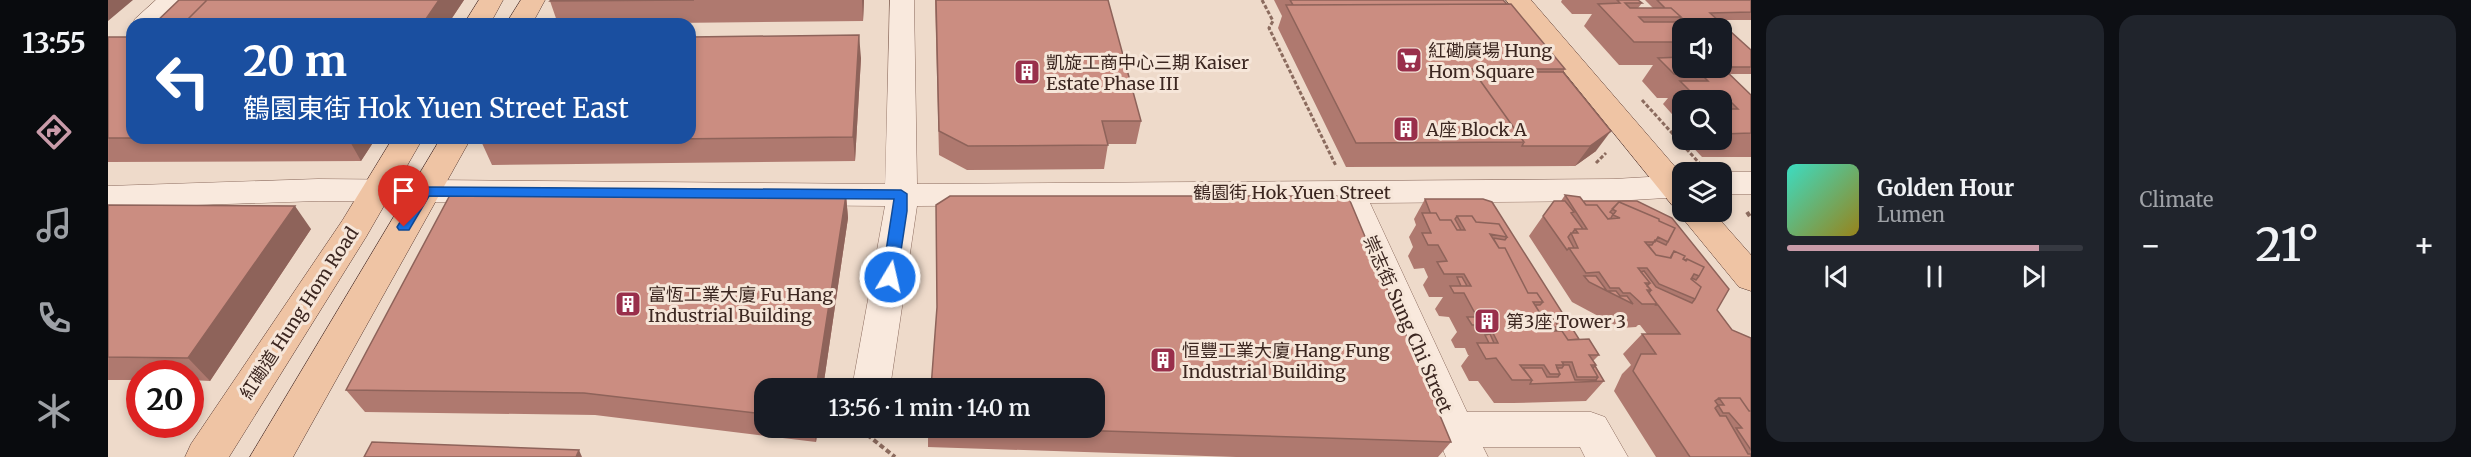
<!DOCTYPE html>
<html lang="en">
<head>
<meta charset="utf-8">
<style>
  :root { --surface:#171b24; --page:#20242c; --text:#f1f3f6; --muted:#9ea1a6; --line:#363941; --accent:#c99ba9 }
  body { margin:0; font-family:Merriweather,"Noto Sans TC",serif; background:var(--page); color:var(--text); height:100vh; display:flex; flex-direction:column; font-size:22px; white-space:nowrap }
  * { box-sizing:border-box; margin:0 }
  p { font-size:20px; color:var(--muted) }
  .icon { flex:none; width:33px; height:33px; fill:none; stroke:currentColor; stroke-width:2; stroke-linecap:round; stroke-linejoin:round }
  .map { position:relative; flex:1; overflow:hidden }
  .details { display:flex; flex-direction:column; gap:15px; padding:15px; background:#0d0f14; width:720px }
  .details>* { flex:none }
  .top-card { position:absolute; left:18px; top:18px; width:570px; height:126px; border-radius:18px; box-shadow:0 3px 9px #0003; background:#1a4fa0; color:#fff; overflow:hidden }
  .controls { position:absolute; left:1564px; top:18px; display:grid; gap:12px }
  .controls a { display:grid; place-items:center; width:60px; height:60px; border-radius:12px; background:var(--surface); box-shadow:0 3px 9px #0003; font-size:30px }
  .speed { position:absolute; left:18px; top:360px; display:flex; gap:12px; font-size:30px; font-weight:700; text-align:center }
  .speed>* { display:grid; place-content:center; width:78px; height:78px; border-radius:50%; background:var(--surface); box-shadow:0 3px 9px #0003; line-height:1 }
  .speed .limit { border:9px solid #d22; background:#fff; color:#111 }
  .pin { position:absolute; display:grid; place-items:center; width:51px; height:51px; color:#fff; margin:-62px -26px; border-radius:50% 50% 50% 0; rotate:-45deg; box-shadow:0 0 6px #0007 }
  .pin .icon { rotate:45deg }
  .me { position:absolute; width:66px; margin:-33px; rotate:9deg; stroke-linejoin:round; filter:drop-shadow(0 0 4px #0008) }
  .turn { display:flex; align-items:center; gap:21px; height:126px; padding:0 18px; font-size:27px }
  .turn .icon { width:78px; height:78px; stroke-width:2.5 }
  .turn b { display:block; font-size:42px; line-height:51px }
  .big { font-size:45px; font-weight:600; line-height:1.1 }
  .details .card { flex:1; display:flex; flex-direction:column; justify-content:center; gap:9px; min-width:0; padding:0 21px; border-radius:18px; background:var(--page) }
  .song { display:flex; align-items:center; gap:18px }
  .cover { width:72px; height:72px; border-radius:9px; background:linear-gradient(135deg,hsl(170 70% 55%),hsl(50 70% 35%)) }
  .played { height:6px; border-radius:3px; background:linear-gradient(90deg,var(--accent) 85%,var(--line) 85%) }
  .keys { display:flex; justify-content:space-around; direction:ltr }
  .heat { display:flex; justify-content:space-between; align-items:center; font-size:33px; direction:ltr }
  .details .tiles { flex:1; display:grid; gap:15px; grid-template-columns:repeat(2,1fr) }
  .trip { position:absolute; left:646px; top:378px; width:351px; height:60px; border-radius:18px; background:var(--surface); box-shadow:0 3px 9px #0003; font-weight:600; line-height:60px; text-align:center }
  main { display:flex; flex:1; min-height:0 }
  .dock { display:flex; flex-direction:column; width:108px; justify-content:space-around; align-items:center; background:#090b0e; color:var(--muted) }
  .dock .icon { width:42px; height:42px }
  .dock .selected { color:var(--accent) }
  .dock b { font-size:27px; color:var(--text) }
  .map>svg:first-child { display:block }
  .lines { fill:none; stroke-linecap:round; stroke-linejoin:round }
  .minor-casing { stroke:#8b6b5e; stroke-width:1 }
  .major-casing { stroke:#593a32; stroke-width:1 }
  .path-far1 { stroke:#8b6b5e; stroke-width:3; stroke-dasharray:4 2; stroke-linecap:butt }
  .path { stroke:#8b6b5e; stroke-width:4; stroke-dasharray:5 3; stroke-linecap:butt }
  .minor { fill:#f9e9dd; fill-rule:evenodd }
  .major { fill:#efc4a4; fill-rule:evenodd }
  .wall { fill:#af796f; fill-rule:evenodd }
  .shaded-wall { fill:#8e635a }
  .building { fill:#cb8d81; stroke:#8e635a; stroke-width:1.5 }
  .route { fill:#1a73e8; stroke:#114b97; stroke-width:1.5 }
  .labels { text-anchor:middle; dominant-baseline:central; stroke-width:6; stroke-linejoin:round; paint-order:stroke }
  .poi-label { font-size:18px; fill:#3c2721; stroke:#f6e6d9; text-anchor:start }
  .street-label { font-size:18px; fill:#3c2721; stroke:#f6e6d9 }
</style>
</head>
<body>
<main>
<nav class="dock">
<b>13:55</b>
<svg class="icon selected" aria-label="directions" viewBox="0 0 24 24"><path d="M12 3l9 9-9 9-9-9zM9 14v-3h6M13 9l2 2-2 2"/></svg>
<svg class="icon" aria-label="music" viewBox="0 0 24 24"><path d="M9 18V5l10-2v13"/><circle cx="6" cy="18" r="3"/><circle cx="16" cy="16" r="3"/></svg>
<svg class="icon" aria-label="phone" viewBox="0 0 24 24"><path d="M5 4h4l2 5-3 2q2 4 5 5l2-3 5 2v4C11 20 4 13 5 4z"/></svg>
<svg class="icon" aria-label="climate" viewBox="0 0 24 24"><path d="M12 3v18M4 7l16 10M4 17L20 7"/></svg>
</nav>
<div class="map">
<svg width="1643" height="457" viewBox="0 0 1643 457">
  <rect width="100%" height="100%" fill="#eedaca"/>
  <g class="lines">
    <g class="minor-casing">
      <path id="minor" d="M48 0H75L51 24 24 25 27 19Z
        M782 0H806L809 184 1506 179 1575 175V197L1506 201 1262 203 1359 412H1483L1497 417 1520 457H1477L1472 447H1375L1380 457H1338L1230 203 809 206 782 388H744L777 206 210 201 0 208V186L210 179 777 184Z
        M1613 172H1643V194H1614Z"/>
    </g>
    <g class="major-casing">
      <path id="major" d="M371 0H395L382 24H356Z
        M413 0H437L424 24H398Z
        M1398 0H1423L1575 176V212H1605L1643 255V291L1631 287 1576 220 1571 212 1573 208 1564 205Z
        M285 138H315L258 237 121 457H77L83 444 234 221Z
        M333 138H363L185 457H142Z"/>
    </g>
    <path class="path-far1" d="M1154 0 1165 21 1161 28 1228 166
      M1534 100 1593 165H1600
      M1488 163 1498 153"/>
    <path class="path" d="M1639 212 1643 218
      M757 428V433L787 457"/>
    <use href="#minor" class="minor"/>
    <use href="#major" class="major"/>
  </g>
  <path class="wall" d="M71 0H356L340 24H46Z
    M443 0H756L755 21 471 24H450L442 1Z
    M827 0H1000L1033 121 1028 144H1000L996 169 859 170 831 155Z
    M1166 0H1395L1457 69 1455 72 1488 151 1467 166 1238 167 1170 28 1174 16Z
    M1454 0H1530L1534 3 1530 8H1545L1537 0H1643V20H1609L1643 50V74H1621L1643 95V157H1594L1578 140H1614V100H1575V122H1571L1555 104 1560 98H1549L1534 81 1545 65H1511L1476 26 1484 14H1464L1453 2ZM1614 28V68H1575V42Z
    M0 37 24 138H268L253 161 0 162Z
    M753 58 747 161 384 165 373 141Z
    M738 195 740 218 715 388H657V428H710L708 442 487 415 257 412 238 390Z
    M1457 195 1475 201 1564 218 1609 310 1624 330 1643 338V457H1548L1506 391 1514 374 1523 365 1515 354 1534 334H1539L1532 325H1530L1528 327 1513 328 1508 323 1507 325 1464 302 1421 236 1435 216 1453 201Z
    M1317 199H1375L1471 339 1491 355 1485 361 1496 381 1478 401 1405 403H1386L1370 381H1361L1353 366 1361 355H1360L1357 348H1347L1343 340 1349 332 1341 317 1331 316 1327 309 1335 297H1321L1315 285 1320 277 1316 268 1306 269 1300 256 1305 247 1301 237 1308 225 1306 219Z
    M0 205 203 229 102 381 82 380V374H32V380H0Z
    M828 205 1343 442 1330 457H1128L820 447V428H987L829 313Z"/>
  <path class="shaded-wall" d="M0 0H25L0 21Z
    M331 0H356L340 24H320L318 19Z
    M754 0H756L755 21Z
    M751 35 753 58 747 161 745 137Z
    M1503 131 1488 151 1467 166 1482 146Z
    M240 138H268L253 161Z
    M738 195 740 218 715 388H708Z
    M187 206 203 229 102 381 80 358Z
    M705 428H710L708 442Z
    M471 450 474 457H468Z"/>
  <path class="building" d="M71 0H99L80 19 84 24H46Z
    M99 0H331L318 19H80Z
    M443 0H586L442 1Z
    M828 0H1000L1033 121H994L1000 145 860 146 831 131Z
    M1182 0H1395L1399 4 1185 5Z
    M1509 0H1530L1534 3H1517L1522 8H1563L1573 17H1531L1536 22H1578L1586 28H1575V42H1526L1490 4 1512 3Z
    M1549 0H1643V12L1602 13 1643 50V67H1619L1614 62V28H1586L1578 22H1572L1571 21 1573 17 1563 8H1557Z
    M1403 4 1457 69H1364L1416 142 1248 143 1178 5Z
    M751 35 745 137 373 141 374 138H582V37Z
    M0 37H24V138H76H0Z
    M1575 57V68L1614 67 1643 95V133L1614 134V109H1630L1619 98H1589L1572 81H1600L1593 74H1566L1550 58Z
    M1366 72H1455L1503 131 1482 146H1414L1416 142Z
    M342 195H738L708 388H657V414L476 393 238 390Z
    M1457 195 1472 197 1478 205H1489L1500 219 1512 218 1505 215 1508 211 1504 209 1511 202 1551 219V221L1567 228 1560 242 1550 237 1547 242H1537L1548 255 1563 258 1566 251 1577 256 1575 259 1578 261 1579 259 1596 267 1591 276 1586 274 1583 279 1593 287 1587 299 1551 284 1539 268H1530L1542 283H1537L1543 290H1539L1549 304H1534L1522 293H1515L1511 288H1502L1491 272 1478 273 1461 248H1470L1463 233H1470L1467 229H1479Z
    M842 196H1240L1343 442 903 428H987V388H823L829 307 828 205Z
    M1317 199H1375L1384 202 1471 339 1460 340 1454 331H1443L1442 330H1448L1451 327 1445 318H1435L1427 305H1432L1435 302 1429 293H1420L1397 248H1391L1385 238 1397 240 1399 237 1391 224 1368 222 1364 216H1349L1347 219 1353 230H1349L1343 220H1332L1328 213H1321L1322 212Z
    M1446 201H1457L1466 212 1463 213 1475 229H1467L1465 232 1466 233H1463L1460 237 1466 248H1461L1459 250 1435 216Z
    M1475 201H1529L1564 218 1621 289 1609 310 1624 330 1643 338V411H1641L1632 398H1611L1607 401 1610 405 1607 408 1612 416H1618L1640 454H1643V457H1582L1525 371 1533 354H1548L1534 334H1572L1550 305H1548L1549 304 1541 293 1543 290 1539 286 1542 283 1533 272 1536 271 1548 287 1584 303 1587 299 1593 287 1583 279 1584 278 1588 280 1591 276 1596 267 1579 259 1578 260 1575 259 1577 256 1566 251 1562 258 1548 255 1540 245H1544L1547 240 1558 245 1567 228 1551 221V219L1511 202 1502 212 1505 214 1503 218 1500 219 1489 205H1478Z
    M0 205 187 206 80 358 0 357Z
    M1314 213H1328L1332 220H1343L1349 230H1357L1349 216H1364L1368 222 1391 224 1399 237 1382 234 1391 248H1397L1420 293H1429L1435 302H1425L1435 318H1445L1451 327H1440L1443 331H1454L1460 340 1481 339 1491 355H1481L1488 365H1483L1490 377H1469L1464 362H1454L1456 365H1448L1452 374H1442L1436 365H1412L1424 380H1404L1388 358 1378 359 1369 343H1390L1384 331H1377L1374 325H1364L1359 317H1369L1356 293H1346L1342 286H1363L1356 274H1336L1329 262 1339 261 1330 245H1320L1314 233H1323Z
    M1476 276H1488L1499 291 1481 282Z
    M1349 277H1354L1359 286H1353Z
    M1499 291H1508L1512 296H1519L1525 304Z
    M1382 334 1386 343H1381L1377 335Z
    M1456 365H1461L1467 380H1488L1490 377 1485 368 1487 366 1496 381 1422 384 1424 380 1415 368H1434L1439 377H1450L1452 374 1449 368H1454Z
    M1611 398H1632L1641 411H1643V450L1628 428H1634L1621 413H1615L1610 405H1616Z
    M264 442 471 450 468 457H256Z"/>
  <path class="route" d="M318 187 793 190 799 194V211L789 277 782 283 774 277 786 199 321 196 301 230H291L289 227 313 188Z"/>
  <defs>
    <g id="supermarket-square" transform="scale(1.35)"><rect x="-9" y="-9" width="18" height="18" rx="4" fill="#992f4b" stroke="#f6e6d9"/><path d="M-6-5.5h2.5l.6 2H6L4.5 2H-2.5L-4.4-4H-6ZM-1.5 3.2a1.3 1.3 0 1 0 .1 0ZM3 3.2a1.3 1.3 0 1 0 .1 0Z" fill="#fff"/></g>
    <g id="building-square" transform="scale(1.35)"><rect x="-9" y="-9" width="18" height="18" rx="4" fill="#992f4b" stroke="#f6e6d9"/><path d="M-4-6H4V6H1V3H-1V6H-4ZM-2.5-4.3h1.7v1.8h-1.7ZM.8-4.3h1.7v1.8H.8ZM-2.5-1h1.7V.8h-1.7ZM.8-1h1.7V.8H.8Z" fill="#fff"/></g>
  </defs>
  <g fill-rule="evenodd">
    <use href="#supermarket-square" x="1301" y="60"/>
    <use href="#building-square" x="919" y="72"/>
    <use href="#building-square" x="1298" y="129"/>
    <use href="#building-square" x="520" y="304"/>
    <use href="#building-square" x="1379" y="321"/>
    <use href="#building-square" x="1055" y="360"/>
  </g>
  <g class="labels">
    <g class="poi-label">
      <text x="1320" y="50">紅磡廣場 Hung<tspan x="1320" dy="21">Hom Square</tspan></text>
      <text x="938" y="62">凱旋工商中心三期 Kaiser<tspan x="938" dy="21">Estate Phase III</tspan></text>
      <text x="1318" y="129">A座 Block A</text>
      <text x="540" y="294">富恆工業大廈 Fu Hang<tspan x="540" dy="21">Industrial Building</tspan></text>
      <text x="1398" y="321">第3座 Tower 3</text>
      <text x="1074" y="350">恒豐工業大廈 Hang Fung<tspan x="1074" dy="21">Industrial Building</tspan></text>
    </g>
    <g class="street-label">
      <text x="1184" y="192">鶴園街 Hok Yuen Street</text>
      <text transform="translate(191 313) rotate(-57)">紅磡道 Hung Hom Road</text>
      <text transform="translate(1300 324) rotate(66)">崇志街 Sung Chi Street</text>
    </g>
  </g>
</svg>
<div class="controls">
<a><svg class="icon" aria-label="sound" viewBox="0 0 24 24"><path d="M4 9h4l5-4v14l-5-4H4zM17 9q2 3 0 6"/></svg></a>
<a><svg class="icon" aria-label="search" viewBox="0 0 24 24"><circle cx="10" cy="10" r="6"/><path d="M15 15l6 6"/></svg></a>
<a><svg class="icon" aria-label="layers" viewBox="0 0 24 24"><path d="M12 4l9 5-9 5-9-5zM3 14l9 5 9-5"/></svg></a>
</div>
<div class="speed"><div class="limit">20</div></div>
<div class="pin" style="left:296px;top:227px;background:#d93025"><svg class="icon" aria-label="arrive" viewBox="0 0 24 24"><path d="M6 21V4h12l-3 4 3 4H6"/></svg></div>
<svg class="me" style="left:782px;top:277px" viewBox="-20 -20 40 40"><circle r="17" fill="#1a73e8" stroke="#fff" stroke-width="3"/><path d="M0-11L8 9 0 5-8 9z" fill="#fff"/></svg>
<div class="trip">13:56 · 1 min · 140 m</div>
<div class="top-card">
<div class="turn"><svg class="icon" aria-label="left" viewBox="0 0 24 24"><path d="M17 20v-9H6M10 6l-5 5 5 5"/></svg><div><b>20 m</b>鶴園東街 Hok Yuen Street East</div></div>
</div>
</div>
<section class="details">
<div class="tiles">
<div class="card">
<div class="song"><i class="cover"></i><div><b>Golden Hour</b><p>Lumen</p></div></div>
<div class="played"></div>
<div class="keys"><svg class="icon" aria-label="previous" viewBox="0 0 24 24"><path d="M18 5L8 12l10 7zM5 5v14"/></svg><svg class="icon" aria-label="pause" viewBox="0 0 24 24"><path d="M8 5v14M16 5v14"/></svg><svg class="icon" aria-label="next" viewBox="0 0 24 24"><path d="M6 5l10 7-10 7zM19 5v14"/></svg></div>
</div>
<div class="card"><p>Climate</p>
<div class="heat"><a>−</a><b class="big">21°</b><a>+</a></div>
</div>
</div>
</section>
</main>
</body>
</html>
